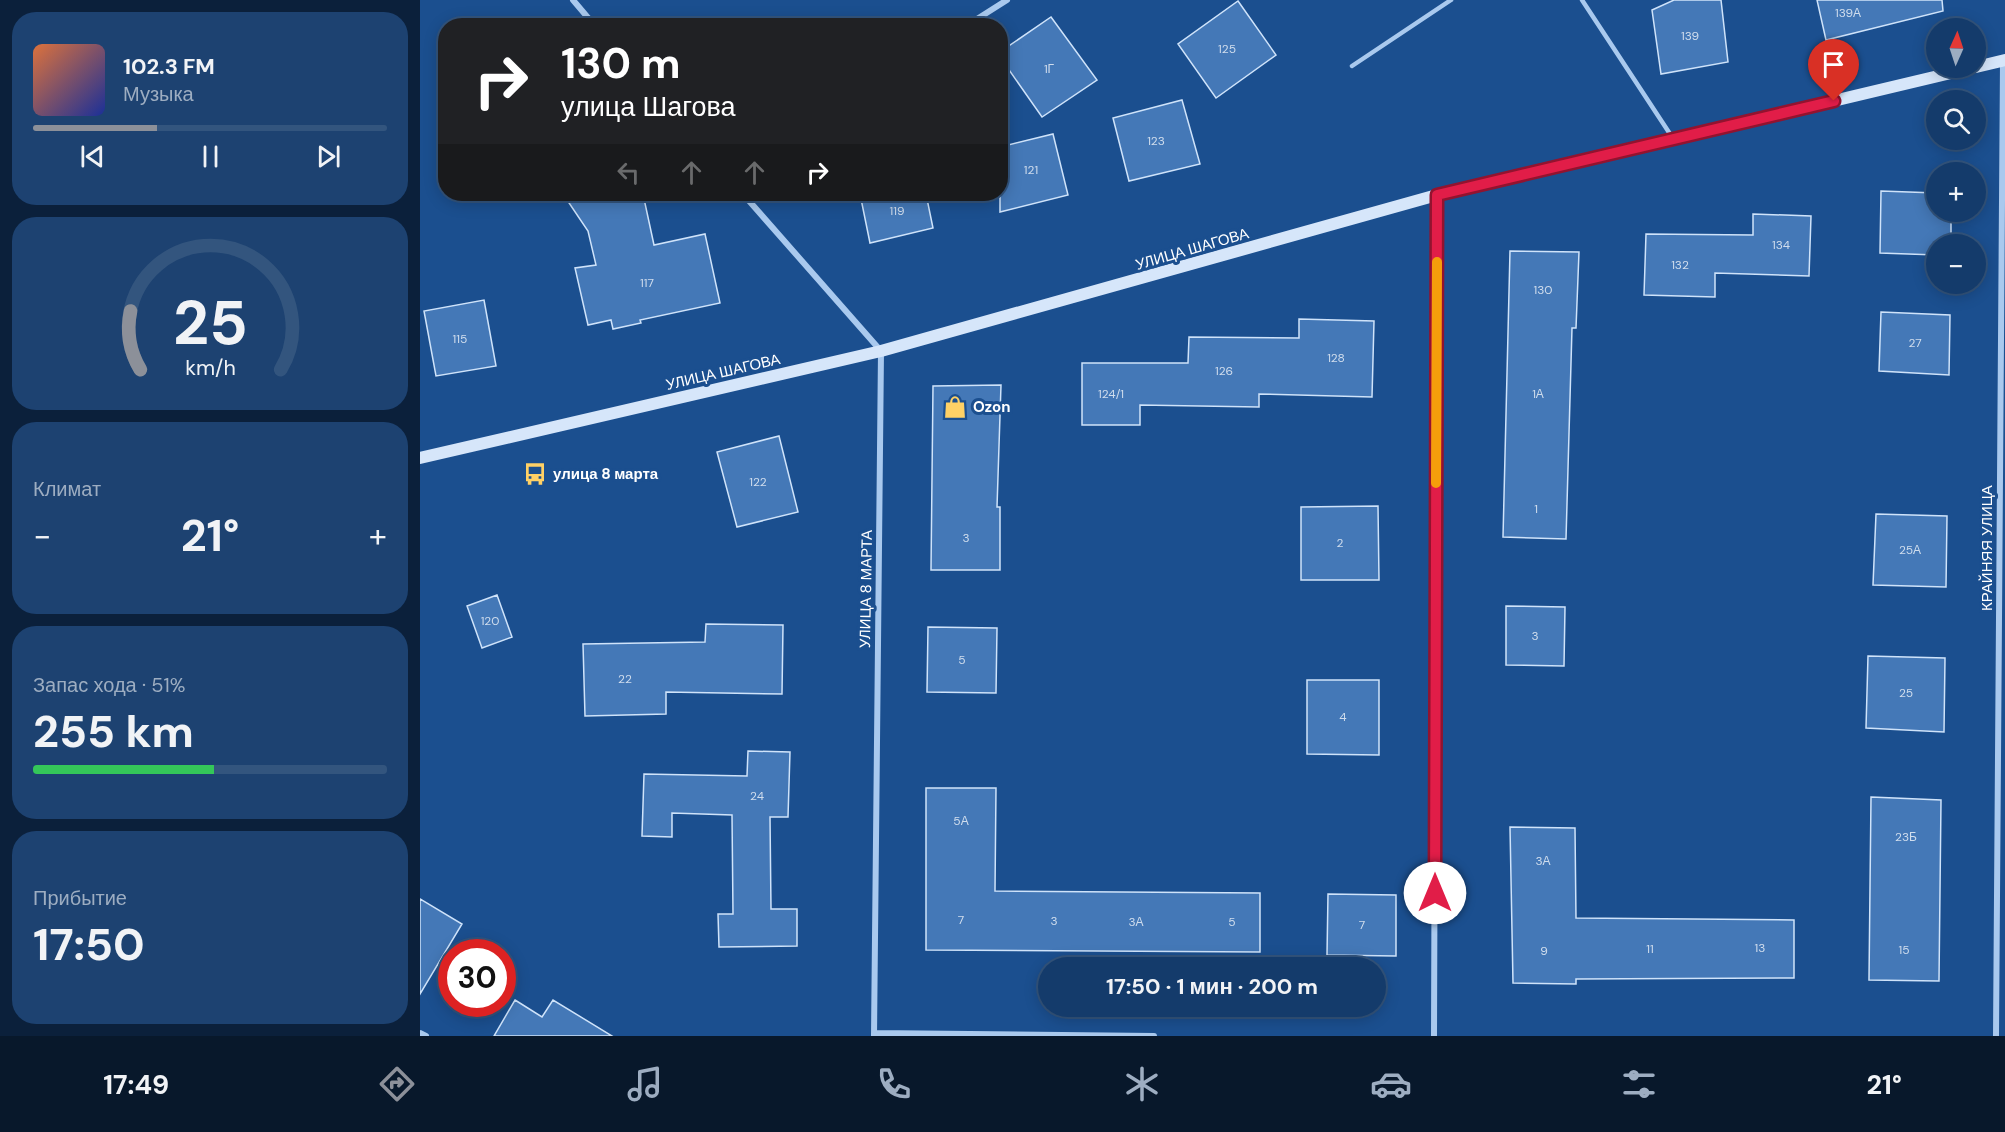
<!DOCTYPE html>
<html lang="ru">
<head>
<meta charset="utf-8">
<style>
  :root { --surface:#143b6b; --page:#1d4271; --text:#f1f3f6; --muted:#9dadc1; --line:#33557e; --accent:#8c9099 }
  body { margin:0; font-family:"DM Sans",sans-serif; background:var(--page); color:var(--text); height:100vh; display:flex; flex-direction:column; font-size:22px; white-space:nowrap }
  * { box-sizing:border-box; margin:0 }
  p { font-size:20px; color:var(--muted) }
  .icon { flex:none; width:33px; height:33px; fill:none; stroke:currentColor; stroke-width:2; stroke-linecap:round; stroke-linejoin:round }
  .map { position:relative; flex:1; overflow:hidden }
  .panel { display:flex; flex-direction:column; gap:12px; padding:12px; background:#0b203b; width:420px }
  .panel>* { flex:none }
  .banner { position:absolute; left:18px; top:18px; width:570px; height:183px; border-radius:24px; box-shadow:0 3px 15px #0003,0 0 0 2px var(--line); background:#202124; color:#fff; overflow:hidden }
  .needle { width:39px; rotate:3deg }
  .fabs { position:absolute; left:1506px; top:18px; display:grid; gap:12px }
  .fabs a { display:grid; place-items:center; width:60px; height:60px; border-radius:50%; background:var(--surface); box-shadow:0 3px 15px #0003,0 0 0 2px var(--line); font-size:30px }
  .speed { position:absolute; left:18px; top:939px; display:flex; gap:12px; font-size:30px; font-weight:700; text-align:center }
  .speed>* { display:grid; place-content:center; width:78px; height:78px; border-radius:50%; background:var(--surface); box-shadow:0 3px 15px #0003,0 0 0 2px var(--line); line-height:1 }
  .speed .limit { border:9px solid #d22; background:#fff; color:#111 }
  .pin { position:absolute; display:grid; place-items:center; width:51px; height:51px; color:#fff; margin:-62px -26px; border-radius:50% 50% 50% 0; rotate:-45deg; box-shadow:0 0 6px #0007 }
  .pin .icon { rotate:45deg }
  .me { position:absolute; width:66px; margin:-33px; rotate:0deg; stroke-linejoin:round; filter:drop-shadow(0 0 4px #0008) }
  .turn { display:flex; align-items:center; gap:21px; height:126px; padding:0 24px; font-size:27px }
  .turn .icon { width:78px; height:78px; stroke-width:2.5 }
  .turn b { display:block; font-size:42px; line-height:51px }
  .lanes { display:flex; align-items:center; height:57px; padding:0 24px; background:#0003; justify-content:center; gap:30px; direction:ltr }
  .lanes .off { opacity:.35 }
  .big { font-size:45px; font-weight:700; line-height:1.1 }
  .panel .tile { flex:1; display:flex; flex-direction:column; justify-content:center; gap:9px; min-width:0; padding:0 21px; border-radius:24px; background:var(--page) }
  .panel .dial { align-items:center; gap:0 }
  .dial svg { height:156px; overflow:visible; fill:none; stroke:var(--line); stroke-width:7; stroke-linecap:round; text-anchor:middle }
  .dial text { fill:var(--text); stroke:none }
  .song { display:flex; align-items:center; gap:18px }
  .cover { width:72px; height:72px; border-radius:9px; background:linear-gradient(135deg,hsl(20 70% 55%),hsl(230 70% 35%)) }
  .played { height:6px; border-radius:3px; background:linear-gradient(90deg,var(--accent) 35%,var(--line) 35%) }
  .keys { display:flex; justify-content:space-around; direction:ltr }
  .heat { display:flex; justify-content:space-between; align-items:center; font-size:33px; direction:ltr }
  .charge { height:9px; border-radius:4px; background:linear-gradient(90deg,#34c759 51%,var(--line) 0) }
  .trip { position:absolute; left:618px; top:957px; width:348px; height:60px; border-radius:30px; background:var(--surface); box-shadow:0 3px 15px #0003,0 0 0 2px var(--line); font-weight:700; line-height:60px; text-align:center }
  .tab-bar { display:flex; height:96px; justify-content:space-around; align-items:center; background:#08182b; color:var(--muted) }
  .tab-bar .icon { width:42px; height:42px }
  .tab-bar .current { color:var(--accent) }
  .tab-bar b { font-size:27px; color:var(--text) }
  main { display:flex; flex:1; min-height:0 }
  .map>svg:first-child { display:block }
  .building { fill:#4478b7; stroke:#cfe3fa; stroke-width:1.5 }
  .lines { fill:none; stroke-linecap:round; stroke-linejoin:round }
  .lane { stroke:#a9c9ee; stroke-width:4.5 }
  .street { stroke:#a9c9ee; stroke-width:6 }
  .secondary { stroke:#d6e6fa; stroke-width:12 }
  .route-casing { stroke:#92132f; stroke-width:15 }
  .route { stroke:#e11d48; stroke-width:10 }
  .slow { stroke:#f59e0b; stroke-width:10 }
  .labels { text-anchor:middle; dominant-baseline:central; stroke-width:6; stroke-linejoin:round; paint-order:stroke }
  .number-label { font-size:12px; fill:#d0dded }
  .street-label { font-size:15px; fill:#fff; stroke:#1b4f8f }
  .poi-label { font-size:15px; font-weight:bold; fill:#fff; stroke:#1b4f8f; text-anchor:start }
</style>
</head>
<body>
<main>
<section class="panel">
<div class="tile">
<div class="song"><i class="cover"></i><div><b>102.3 FM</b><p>Музыка</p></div></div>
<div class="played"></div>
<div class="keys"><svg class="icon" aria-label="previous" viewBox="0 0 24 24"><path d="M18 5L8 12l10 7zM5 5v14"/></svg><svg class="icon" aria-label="pause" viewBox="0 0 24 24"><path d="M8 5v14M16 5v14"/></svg><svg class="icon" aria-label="next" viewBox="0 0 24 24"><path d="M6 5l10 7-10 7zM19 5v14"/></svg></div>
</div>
<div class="tile dial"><svg viewBox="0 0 100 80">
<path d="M14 69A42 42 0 1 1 86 69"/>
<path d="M14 69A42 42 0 0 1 9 39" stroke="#8c9099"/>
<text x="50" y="56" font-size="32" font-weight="700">25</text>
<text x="50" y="72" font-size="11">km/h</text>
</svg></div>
<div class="tile"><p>Климат</p>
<div class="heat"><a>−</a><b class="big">21°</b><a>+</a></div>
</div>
<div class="tile"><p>Запас хода · 51%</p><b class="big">255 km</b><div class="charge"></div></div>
<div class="tile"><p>Прибытие</p><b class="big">17:50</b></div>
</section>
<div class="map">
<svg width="1585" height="1036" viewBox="0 0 1585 1036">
  <rect width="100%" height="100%" fill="#1b4f8f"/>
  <path class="building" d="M1254 0H1301L1308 62 1241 74 1232 10Z
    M1397 0H1522L1523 11 1406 40Z
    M818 1 856 55 796 98 758 44Z
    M631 17 677 80 622 117 580 57V52Z
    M762 100 780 164 709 181 693 118Z
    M633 134 648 195 580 212V147Z
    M1461 191 1516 193V212H1531V244H1516V255L1460 253Z
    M143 194H223L234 245 285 234 300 303 220 320 221 323 193 329 191 320 168 325 155 268 176 265 168 231Z
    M440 194H506L513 228 450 243Z
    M1333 214 1391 216 1389 276 1295 273V297L1224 295 1226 234 1333 235Z
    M1090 251 1159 252 1156 328H1152L1146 539 1083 537Z
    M64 300 76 366 16 376 4 311Z
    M1461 312 1530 315 1529 375 1459 371Z
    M879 319 954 321 952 397 839 394V407L720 405V425H662V363H768L769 337 879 338Z
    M581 385 577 507H580V570H511L513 386Z
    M359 436 378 512 317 527 297 452Z
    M958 506 959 580H881V507Z
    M1456 514 1527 516 1526 587 1453 585Z
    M77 595 92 637 62 648 47 606Z
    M1086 606 1145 607 1144 666 1086 665Z
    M286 624 363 625 362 694 246 692V714L165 716 163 644 285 642Z
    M508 627 577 628 576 693 507 692Z
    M1448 656 1525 658 1524 732 1446 728Z
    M887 680H959V755L887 754Z
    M328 751 370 752 368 817H350L351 909H377V946L299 947 298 914H313L312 815 252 813V837L222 836 224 774 327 776Z
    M506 788H576L575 891 840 893V952L506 950Z
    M1451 797 1521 800 1519 981 1449 980Z
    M1090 827 1155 828 1156 918 1374 920V978L1156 979V984L1093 983Z
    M908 894 976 895V956L907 955Z
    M0 899 42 924 0 994Z
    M95 1000 122 1017 133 1000 192 1036H74Z"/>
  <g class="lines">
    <path class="lane" d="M1162 0 1252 137
      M932 66 1031 0"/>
    <path class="street" d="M153 0 175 26
      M546 26 587 0
      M323 194 461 351 454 1036
      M0 1033 6 1036
      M454 1033 734 1036
      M1014 1036 1017 195
      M1576 1036 1583 61"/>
    <path class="secondary" d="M1556 67 1585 60
      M0 458 461 351 1017 195 1552 68"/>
  </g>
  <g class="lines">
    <g class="route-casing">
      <path id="route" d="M1015 893 1017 195 1414 101"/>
    </g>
    <use href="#route" class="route"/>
    <path class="slow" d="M1016 483 1017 262"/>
  </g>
  <defs>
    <g id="shop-bare" transform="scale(1.8)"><path d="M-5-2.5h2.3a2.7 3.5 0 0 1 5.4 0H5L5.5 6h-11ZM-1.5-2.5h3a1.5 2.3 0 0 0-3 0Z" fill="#ffd166" stroke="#1b4f8f" stroke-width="2.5" paint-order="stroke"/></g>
    <g id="bus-bare" transform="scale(1.8)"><path d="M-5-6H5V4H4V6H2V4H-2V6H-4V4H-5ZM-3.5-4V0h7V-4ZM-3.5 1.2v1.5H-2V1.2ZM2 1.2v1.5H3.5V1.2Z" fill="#ffd166" stroke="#1b4f8f" stroke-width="2.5" paint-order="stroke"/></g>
  </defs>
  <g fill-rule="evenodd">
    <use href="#shop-bare" x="535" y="407"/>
    <use href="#bus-bare" x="115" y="474"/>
  </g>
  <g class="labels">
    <g class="number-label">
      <text x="1428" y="13">139А</text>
      <text x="1270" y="36">139</text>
      <text x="807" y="49">125</text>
      <text x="629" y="69">1Г</text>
      <text x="736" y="141">123</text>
      <text x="611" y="170">121</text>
      <text x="477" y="211">119</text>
      <text x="1361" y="245">134</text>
      <text x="1260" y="265">132</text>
      <text x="227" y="283">117</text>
      <text x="1123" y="290">130</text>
      <text x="40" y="339">115</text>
      <text x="1495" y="343">27</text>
      <text x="916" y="358">128</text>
      <text x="804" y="371">126</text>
      <text x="691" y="394">124/1</text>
      <text x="1118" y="394">1А</text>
      <text x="338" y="482">122</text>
      <text x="1116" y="509">1</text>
      <text x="546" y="538">3</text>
      <text x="920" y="543">2</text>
      <text x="1490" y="550">25А</text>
      <text x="70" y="621">120</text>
      <text x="1115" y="636">3</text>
      <text x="542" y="660">5</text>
      <text x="205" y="679">22</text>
      <text x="1486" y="693">25</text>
      <text x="923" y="717">4</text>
      <text x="337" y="796">24</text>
      <text x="541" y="821">5А</text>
      <text x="1486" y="837">23Б</text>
      <text x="1123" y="861">3А</text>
      <text x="541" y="920">7</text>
      <text x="634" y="921">3</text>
      <text x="716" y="922">3А</text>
      <text x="812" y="922">5</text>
      <text x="942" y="925">7</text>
      <text x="1340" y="948">13</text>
      <text x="1230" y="949">11</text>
      <text x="1484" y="950">15</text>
      <text x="1124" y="951">9</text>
    </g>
    <g class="street-label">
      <text transform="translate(772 249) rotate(-16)">УЛИЦА ШАГОВА</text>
      <text transform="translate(303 372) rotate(-13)">УЛИЦА ШАГОВА</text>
      <text transform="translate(1567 548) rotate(-90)">КРАЙНЯЯ УЛИЦА</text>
      <text transform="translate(446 589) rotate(-89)">УЛИЦА 8 МАРТА</text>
    </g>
    <g class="poi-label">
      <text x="553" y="407">Ozon</text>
      <text x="133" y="474">улица 8 марта</text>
    </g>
  </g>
</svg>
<div class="fabs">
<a><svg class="needle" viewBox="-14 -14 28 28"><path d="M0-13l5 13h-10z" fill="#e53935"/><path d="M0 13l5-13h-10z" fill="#9dadc1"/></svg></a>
<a><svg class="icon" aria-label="search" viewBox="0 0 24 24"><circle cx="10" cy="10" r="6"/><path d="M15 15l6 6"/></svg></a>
<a>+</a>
<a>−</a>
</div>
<div class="speed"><div class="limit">30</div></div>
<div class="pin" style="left:1414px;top:101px;background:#d93025"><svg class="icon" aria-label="arrive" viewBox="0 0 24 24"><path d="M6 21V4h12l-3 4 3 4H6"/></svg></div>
<svg class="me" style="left:1015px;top:893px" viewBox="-20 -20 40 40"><circle r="19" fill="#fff"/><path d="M0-13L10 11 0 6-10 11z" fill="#e11d48"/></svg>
<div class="trip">17:50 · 1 мин · 200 m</div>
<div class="banner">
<div class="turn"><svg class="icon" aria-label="right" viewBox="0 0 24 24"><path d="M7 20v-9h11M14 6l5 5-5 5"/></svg><div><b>130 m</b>улица Шагова</div></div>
<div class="lanes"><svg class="icon off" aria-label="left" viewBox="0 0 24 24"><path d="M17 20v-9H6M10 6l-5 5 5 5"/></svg><svg class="icon off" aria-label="ahead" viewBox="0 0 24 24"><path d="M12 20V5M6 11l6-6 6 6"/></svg><svg class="icon off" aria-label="ahead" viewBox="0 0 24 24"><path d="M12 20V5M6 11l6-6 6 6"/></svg><svg class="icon" aria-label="right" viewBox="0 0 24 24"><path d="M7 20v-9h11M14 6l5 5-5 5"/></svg></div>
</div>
</div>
</main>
<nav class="tab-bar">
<b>17:49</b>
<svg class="icon current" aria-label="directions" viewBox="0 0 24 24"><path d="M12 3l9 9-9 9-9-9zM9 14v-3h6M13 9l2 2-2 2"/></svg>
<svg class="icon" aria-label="music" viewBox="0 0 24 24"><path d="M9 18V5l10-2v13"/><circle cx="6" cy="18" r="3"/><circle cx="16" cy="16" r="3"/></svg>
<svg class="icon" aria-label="phone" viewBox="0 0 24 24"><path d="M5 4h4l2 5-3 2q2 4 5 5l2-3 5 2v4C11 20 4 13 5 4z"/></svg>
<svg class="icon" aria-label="climate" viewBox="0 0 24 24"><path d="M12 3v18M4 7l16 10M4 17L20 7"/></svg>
<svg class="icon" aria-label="car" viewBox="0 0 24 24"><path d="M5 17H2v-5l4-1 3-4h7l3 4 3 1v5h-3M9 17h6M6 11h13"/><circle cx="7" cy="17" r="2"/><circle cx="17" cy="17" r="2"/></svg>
<svg class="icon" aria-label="filters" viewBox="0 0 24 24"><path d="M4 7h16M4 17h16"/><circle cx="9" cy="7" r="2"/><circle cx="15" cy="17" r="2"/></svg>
<b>21°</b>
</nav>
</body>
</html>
